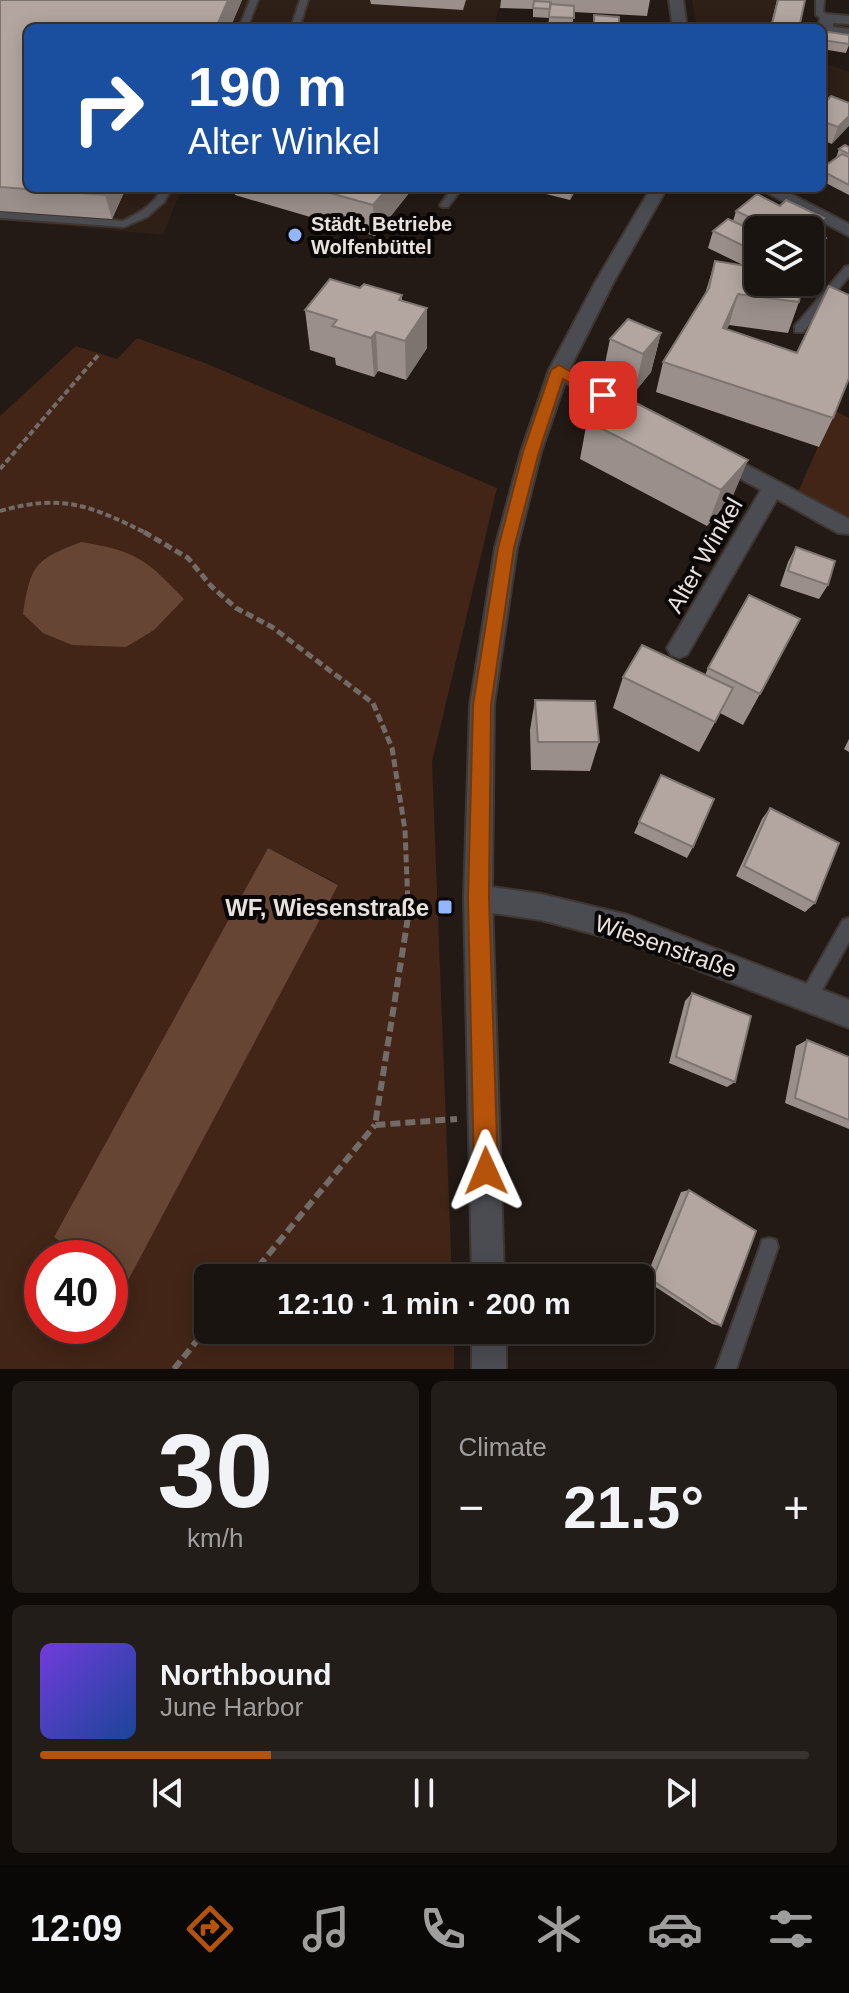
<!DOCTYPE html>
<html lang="en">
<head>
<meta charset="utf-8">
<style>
  :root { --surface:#1a1410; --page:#231d19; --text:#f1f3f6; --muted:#9f9e9f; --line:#383330; --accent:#b45309 }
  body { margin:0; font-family:Arial,sans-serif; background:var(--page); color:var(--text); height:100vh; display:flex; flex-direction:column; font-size:30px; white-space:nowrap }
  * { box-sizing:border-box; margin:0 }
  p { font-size:26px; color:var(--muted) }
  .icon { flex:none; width:44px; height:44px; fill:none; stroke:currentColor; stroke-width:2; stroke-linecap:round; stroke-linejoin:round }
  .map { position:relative; height:1369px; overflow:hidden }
  .details { display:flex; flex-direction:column; gap:12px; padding:12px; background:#0e0b09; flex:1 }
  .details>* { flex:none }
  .hud { position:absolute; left:24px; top:24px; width:802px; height:168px; border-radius:12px; box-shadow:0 4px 20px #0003,0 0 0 2px var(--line); background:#1a4fa0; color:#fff; overflow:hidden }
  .tools { position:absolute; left:744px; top:216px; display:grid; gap:16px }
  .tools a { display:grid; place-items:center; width:80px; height:80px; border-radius:12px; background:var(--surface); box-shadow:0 4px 20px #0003,0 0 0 2px var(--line); font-size:40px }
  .speed { position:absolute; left:24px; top:1240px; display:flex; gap:16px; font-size:40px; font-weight:700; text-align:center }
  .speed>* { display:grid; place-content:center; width:104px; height:104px; border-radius:50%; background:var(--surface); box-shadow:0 4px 20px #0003,0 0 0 2px var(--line); line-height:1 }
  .speed .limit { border:12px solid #d22; background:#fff; color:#111 }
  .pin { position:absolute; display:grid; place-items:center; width:68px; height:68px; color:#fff; margin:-34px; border-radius:16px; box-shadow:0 4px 12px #0006 }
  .me { position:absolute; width:88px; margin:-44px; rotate:359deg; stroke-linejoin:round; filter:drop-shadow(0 0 6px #0008) }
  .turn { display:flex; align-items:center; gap:28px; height:168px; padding:0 32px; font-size:36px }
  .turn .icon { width:104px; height:104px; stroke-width:2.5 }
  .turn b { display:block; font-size:56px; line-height:68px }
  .big { font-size:60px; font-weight:700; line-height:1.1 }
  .details .tile { flex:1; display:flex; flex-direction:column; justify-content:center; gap:12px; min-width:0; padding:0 28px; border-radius:12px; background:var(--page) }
  .details .dial { align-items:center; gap:0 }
  .dial b { font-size:104px; line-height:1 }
  .song { display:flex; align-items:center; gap:24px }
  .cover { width:96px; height:96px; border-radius:12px; background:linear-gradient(135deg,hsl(260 70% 55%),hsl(220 70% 35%)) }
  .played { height:8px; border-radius:4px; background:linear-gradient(90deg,var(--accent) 30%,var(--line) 30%) }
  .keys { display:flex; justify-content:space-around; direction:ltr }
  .heat { display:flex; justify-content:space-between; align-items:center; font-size:44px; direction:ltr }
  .details .tiles { flex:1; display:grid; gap:12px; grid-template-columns:1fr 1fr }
  .tile:last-child { grid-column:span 2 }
  .trip { position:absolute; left:194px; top:1264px; width:460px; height:80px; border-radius:12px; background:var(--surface); box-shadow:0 4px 20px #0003,0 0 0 2px var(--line); font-weight:700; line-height:80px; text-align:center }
  .tab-bar { display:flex; height:128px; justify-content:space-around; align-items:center; background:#0a0806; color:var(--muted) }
  .tab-bar .icon { width:56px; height:56px }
  .tab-bar .selected { color:var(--accent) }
  .tab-bar b { font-size:36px; color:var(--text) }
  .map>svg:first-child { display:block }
  .built { fill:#2e1f17 }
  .green { fill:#422516; fill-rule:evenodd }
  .water { fill:#674534 }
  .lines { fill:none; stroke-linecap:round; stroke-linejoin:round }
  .service-casing { stroke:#3f3631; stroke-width:4 }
  .minor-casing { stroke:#3f3631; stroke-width:4 }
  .tertiary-casing { stroke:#3f3631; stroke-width:4 }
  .path-far2 { stroke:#736b67; stroke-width:4; stroke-dasharray:6 3; stroke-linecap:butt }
  .path-far1 { stroke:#736b67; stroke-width:5; stroke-dasharray:8 4; stroke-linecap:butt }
  .path { stroke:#736b67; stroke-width:6; stroke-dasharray:10 5; stroke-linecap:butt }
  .service { fill:#4a4c51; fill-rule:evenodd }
  .minor { fill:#4a4c51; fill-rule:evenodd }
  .tertiary { fill:#4a4c51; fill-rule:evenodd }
  .wall { fill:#9a8f8a }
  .shaded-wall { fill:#7d7470 }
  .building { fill:#b3a6a0; stroke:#7d7470; stroke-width:2 }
  .route { fill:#b45309; stroke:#753606; stroke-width:2 }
  .poi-dot { fill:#93b7fd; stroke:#090605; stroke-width:3 }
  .labels { text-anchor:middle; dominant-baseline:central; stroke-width:8; stroke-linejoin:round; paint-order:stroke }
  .far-poi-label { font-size:20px; font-weight:bold; fill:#e8e1de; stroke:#090605; text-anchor:start }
  .street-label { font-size:24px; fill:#e8e1de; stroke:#090605 }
  .poi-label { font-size:24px; font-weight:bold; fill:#e8e1de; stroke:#090605; text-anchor:end }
</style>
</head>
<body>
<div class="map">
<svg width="849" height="1369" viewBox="0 0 849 1369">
  <rect width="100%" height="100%" fill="#231a15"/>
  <path class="built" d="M0 0H501L494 28H28V188H182L163 235 0 220Z
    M692 0H780L772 28H697Z
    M822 62 849 72V115L822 107Z"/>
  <path class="green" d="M137 338 205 363 497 488 432 762 452 1278H208V1330H454V1369H0V416L76 346 117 359ZM268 848 338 884 124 1287 110 1278V1326H42V1258H83L54 1237Z
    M834 410 849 418V528L795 499Z"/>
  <path class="water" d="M81 542C136 551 146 559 184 599L154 630 126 647 72 645 43 633 23 614C31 565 34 560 81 542Z
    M268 848 338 885 124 1288 110 1278V1258H83L54 1237Z"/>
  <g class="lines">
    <g class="service-casing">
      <path id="service" d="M250 0H258L247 28H239Z
        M300 0H308L299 28H291Z
        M816 0H824L823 12 830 16V20H824L816 15Z
        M162 188H172L164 202 147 217 124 227 0 218V212L123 221C139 213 154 205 162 188Z
        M452 188H462L448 207H442L440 205Z
        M849 266V276L803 332H795V326L845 267Z
        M849 918V942L814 1004 808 1006 802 1004 800 998 802 992 843 920Z
        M769 1238 776 1240 778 1247 736 1369H716L760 1247 762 1240Z"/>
    </g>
    <g class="minor-casing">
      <path id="minor" d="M827 14 849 16V24L833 23V27L849 29V37L822 34V28H818L820 18Z
        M758 188H779L849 224V236Z
        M559 363 644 408 647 413 644 418H630L552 375 549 370Z
        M715 448 849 519V534L838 533 777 499 687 655 679 658 671 655 667 648 761 490 708 461 705 456 708 451Z
        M478 885 541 894 628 915 849 1000V1028L628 943 541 920 478 911 468 907 464 898 468 889Z"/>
    </g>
    <g class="tertiary-casing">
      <path id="tertiary" d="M669 0H683L687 28H673Z
        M651 188H667L614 281 569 370 541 452 517 548 494 705 492 898 504 1278H472L464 898 470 705 495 548 521 452 549 370 596 281Z
        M472 1330H506V1369H472Z"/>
    </g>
    <path class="path-far2" d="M0 469 100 353
      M0 511C64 493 91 506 148 534"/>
    <path class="path-far1" d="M144 532 188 558 211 586 236 608 272 627 373 703 392 748 405 830 408 905"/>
    <path class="path" d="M408 903V917L375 1125 457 1119
      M249 1278 375 1125
      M174 1369 208 1327"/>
    <use href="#service" class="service"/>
    <use href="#minor" class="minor"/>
    <use href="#tertiary" class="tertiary"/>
  </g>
  <path class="wall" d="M0 0H242L230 28H28V188H126L112 219 0 211Z
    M370 0H466L463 10 371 4Z
    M501 0H650L647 16 574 12 572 28H548L549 18 533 17V9L500 8Z
    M777 0H805L799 28H770Z
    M822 31 849 45 846 53 822 49Z
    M849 103 832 144 822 140V106Z
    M849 147V195L822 181V168L836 158 839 149Z
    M234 188H413L375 236 235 195Z
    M522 188H577L570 200Z
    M780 206 824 218 817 234 826 238 820 255 810 264V230H758V282L799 302 788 333 729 325 726 330 833 418 819 447 656 392 663 362 705 294 715 261 743 265 708 248 713 231 733 221 736 211Z
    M360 288 402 295V301L427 308V348L406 380 378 371 374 377 336 365 335 358 310 350 305 310Z
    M661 333 651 372 634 393 602 378 610 339Z
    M587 421 733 496 707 526 580 459Z
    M796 547 828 585 819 599 780 586 788 562Z
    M708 668 760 694 743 725 720 713 699 752 613 708 623 677 705 675Z
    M535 700 599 742 590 771 531 770 530 730Z
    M849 739V752L844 749Z
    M661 775 693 847 687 858 634 833Z
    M770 808 815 903 805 912 736 876 762 819Z
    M692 993 735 1082 727 1087 669 1063 685 1001Z
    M807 1040 849 1057V1129L785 1103 796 1046Z
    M689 1190 721 1326 712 1324 645 1280 681 1192Z"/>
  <path class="shaded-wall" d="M228 0H242L230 28H216Z
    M849 116V126L832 144 838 127Z
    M108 188H126L112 219 105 195Z
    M388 188H413L375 236 373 205Z
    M572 188H577L570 200Z
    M824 218 817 234 810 230Z
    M826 238 820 255 810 264V254Z
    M738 294 729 325 713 358 723 328Z
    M427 308V348L406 380 405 341Z
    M376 332 378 371 374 377 371 338Z
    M661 333 651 372 634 393 643 354Z
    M748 460 733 496 707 526 721 490Z"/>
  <path class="building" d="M0 0H228L216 28H28V188H108L105 195 0 187Z
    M778 0H805L799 28 772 24Z
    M534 1 551 2 550 9 533 8Z
    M550 4 574 6V18L549 17Z
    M594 15 619 17V28H594Z
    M822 31 849 35V44L822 40Z
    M831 96 849 103V116L838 127 822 121V106Z
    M845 145 849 147V154L839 149Z
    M842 154 849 157V185L822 171V168Z
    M312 188H388L373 205Z
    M757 194 780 206 786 200 824 218 810 230H758V253L713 231 728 219 752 230 760 222 736 211Z
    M810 231 826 238 810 254Z
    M715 261 758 268V282H802L799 302 738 294 723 328 797 353 829 286 849 295V378L833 418 663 362 709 288Z
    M330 279 360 288 364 284 402 295 399 300 427 308 405 341 376 332 371 338 332 326 337 320 305 310Z
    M628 319 661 333 643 354 610 339Z
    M616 393 748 460 721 490 587 421Z
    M796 547 835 561 828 585 788 571Z
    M749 595 800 619 760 694 708 668Z
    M642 645 733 688 715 722 623 677Z
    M535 700 595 701 599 742H538Z
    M661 775 714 799 693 847 639 822Z
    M770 808 839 843 815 903 744 866Z
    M692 993 751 1016 735 1082 676 1057Z
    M807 1040 849 1057V1120L795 1098Z
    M689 1190 756 1231 721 1326 652 1280Z"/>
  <path class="route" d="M559 365 611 395 609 398H598L563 379 539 452 514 548 491 705 489 898 498 1171 494 1180 486 1183 477 1180 474 1171 468 898 473 705 498 548 523 452 551 370Z"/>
  <g class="poi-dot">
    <circle cx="295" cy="235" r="8"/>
    <rect x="437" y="899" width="16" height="16" rx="4"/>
  </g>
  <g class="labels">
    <g class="far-poi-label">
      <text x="311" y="224">Städt. Betriebe<tspan x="311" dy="23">Wolfenbüttel</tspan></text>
    </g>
    <g class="street-label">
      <text transform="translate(704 555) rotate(-60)">Alter Winkel</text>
      <text transform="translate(666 946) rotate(19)">Wiesenstraße</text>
    </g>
    <g class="poi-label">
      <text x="429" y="907">WF, Wiesenstraße</text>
    </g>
  </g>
</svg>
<div class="tools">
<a><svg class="icon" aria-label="layers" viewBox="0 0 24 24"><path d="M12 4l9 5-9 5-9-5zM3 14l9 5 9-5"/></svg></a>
</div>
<div class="speed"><div class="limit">40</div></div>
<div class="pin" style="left:603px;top:395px;background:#d93025"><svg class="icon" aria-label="arrive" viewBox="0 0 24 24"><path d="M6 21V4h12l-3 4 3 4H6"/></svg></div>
<svg class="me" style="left:486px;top:1171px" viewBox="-20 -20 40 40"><path d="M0-17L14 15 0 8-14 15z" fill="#b45309" stroke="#fff" stroke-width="4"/></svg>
<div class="trip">12:10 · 1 min · 200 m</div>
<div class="hud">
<div class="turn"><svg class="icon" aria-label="right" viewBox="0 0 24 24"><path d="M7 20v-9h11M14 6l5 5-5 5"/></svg><div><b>190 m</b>Alter Winkel</div></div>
</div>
</div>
<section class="details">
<div class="tiles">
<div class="tile dial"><b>30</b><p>km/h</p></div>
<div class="tile"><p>Climate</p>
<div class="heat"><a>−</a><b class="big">21.5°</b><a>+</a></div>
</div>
<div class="tile">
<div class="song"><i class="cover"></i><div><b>Northbound</b><p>June Harbor</p></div></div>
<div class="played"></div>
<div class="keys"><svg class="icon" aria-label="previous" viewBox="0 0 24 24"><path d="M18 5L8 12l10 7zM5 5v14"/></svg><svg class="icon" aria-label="pause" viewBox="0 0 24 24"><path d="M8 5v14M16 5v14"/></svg><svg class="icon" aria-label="next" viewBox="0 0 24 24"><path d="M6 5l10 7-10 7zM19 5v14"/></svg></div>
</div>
</div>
</section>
<nav class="tab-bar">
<b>12:09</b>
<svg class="icon selected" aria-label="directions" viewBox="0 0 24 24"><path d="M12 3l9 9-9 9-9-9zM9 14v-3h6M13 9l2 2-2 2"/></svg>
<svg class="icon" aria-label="music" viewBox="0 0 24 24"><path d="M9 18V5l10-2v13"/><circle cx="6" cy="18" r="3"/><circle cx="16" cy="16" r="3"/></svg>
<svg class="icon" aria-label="phone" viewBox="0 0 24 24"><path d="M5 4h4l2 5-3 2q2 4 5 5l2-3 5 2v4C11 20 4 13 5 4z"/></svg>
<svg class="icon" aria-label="climate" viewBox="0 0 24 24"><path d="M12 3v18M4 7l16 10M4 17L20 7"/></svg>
<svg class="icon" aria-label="car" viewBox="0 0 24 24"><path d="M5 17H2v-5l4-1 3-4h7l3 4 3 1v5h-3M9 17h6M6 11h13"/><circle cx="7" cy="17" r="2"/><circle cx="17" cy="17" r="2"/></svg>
<svg class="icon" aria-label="filters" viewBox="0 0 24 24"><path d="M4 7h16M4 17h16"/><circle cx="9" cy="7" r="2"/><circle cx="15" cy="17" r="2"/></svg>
</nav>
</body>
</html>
